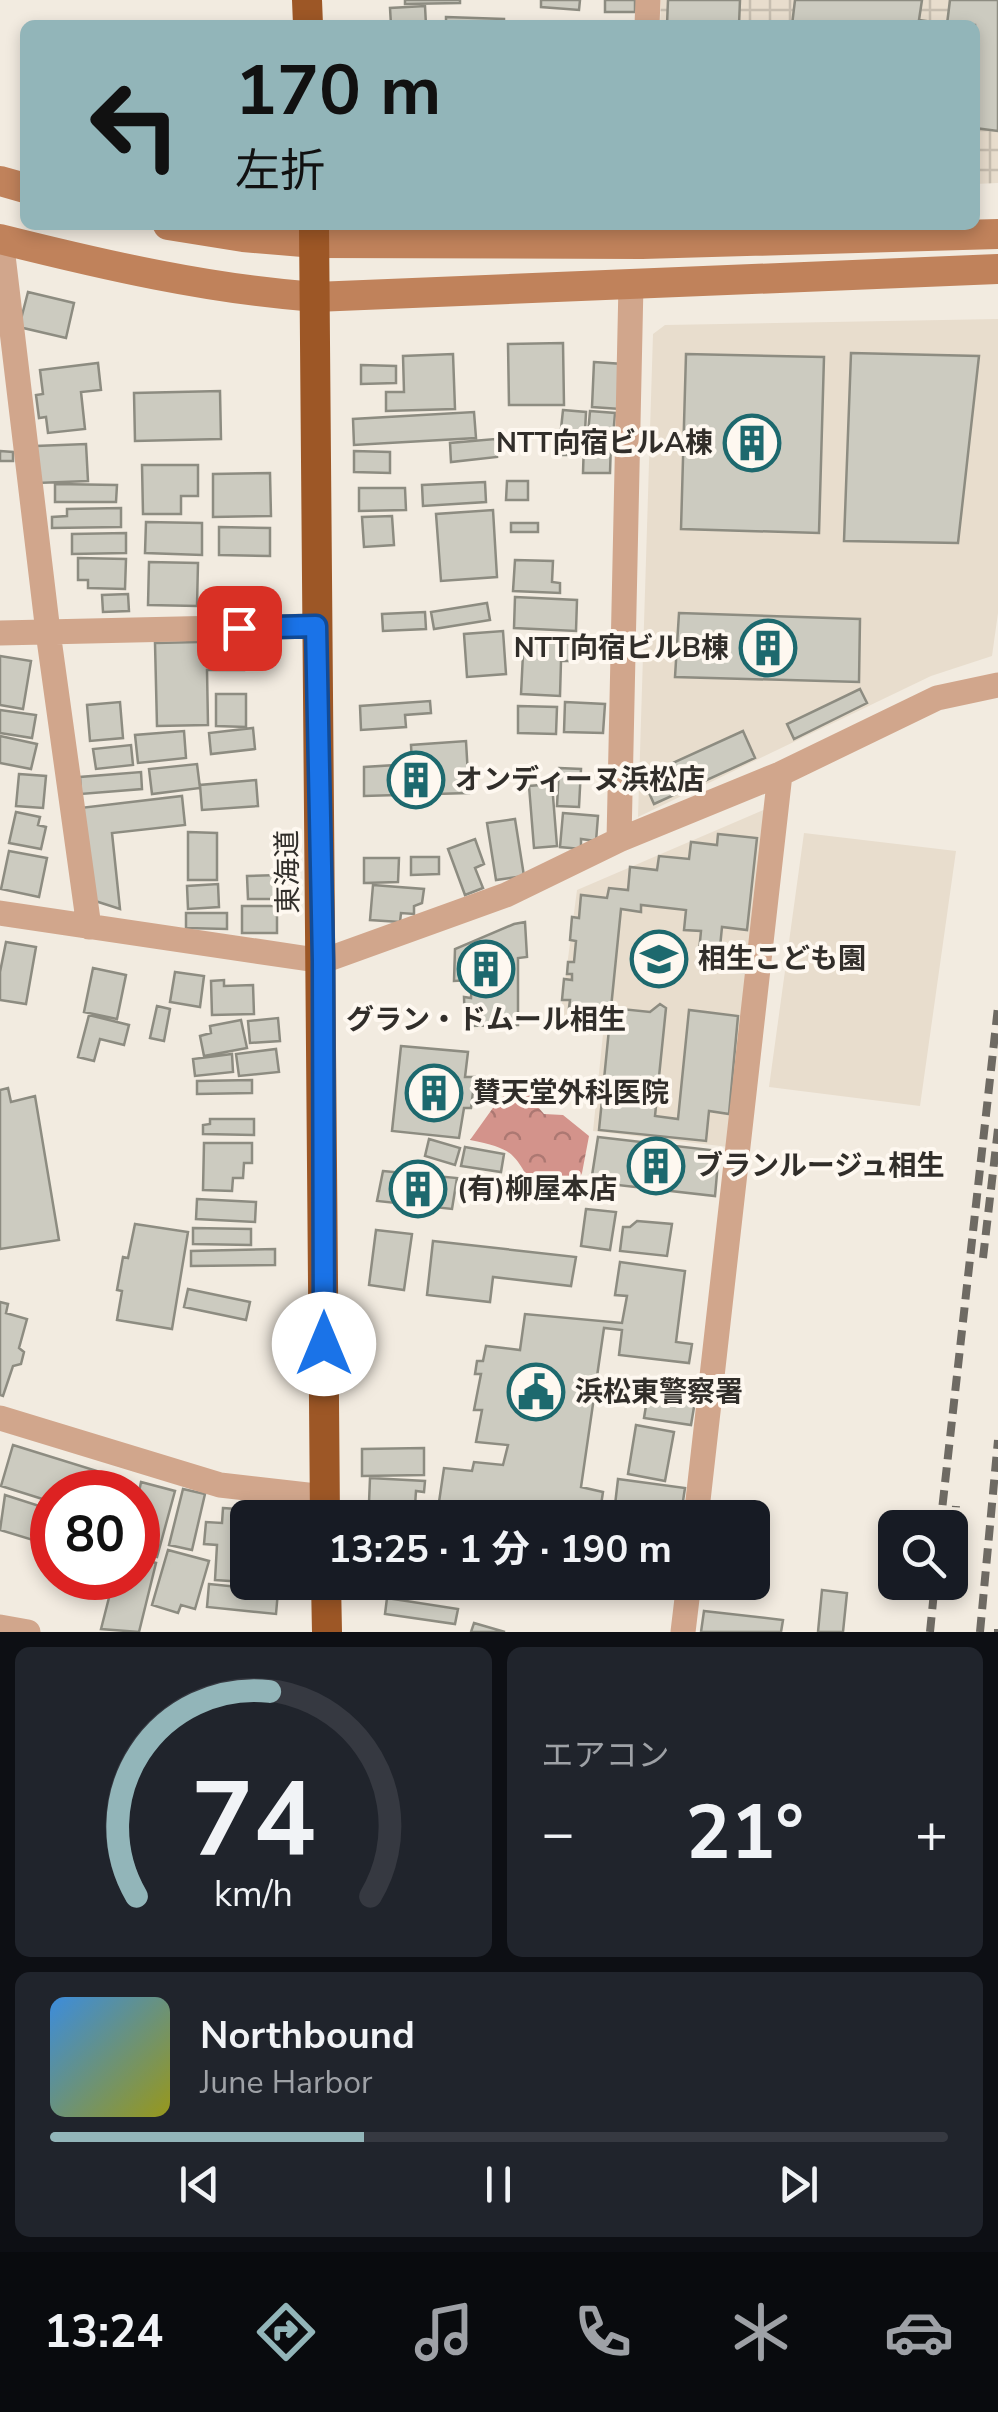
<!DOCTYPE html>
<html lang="ja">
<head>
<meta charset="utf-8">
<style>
  :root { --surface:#171b24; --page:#20242c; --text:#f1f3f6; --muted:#9ea1a6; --line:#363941; --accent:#92b5b9 }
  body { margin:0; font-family:"Nunito Sans","Noto Sans JP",sans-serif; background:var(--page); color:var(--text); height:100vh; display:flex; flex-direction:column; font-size:38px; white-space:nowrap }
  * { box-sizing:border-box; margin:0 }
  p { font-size:32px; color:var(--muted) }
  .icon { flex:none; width:55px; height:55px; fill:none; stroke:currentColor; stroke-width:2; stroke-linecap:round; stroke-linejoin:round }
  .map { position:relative; height:1632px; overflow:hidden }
  .details { display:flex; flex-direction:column; gap:15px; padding:15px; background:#0d0f14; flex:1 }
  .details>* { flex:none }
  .guide { position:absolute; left:20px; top:20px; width:960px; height:210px; border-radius:15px; box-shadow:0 5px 15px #0003; background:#92b5b9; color:#111; overflow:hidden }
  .controls { position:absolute; left:878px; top:1510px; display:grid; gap:20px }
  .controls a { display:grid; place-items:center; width:90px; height:90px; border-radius:15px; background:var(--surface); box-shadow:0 5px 15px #0003; font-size:50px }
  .speed { position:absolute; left:30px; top:1470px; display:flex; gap:20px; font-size:50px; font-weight:700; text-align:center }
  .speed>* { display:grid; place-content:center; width:130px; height:130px; border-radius:50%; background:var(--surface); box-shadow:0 5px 15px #0003; line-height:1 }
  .speed .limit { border:15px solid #d22; background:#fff; color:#111 }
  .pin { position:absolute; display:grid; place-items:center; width:85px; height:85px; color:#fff; margin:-42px; border-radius:20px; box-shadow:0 5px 15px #0006 }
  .me { position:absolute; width:110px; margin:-55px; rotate:0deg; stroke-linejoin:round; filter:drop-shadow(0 0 8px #0008) }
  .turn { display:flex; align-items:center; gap:35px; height:210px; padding:0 50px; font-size:45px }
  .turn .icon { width:130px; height:130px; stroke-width:2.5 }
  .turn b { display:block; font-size:70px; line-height:85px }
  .big { font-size:75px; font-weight:700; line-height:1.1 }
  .details .card { flex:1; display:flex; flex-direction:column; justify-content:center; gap:15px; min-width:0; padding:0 35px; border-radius:15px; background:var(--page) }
  .details .dial { align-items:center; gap:0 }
  .dial svg { height:260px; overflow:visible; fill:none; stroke:var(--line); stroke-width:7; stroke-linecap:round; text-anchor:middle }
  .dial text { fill:var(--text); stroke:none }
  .song { display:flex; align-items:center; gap:30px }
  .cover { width:120px; height:120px; border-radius:15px; background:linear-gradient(135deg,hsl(210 70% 55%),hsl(60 70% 35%)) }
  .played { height:10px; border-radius:5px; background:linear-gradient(90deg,var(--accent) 35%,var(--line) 35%) }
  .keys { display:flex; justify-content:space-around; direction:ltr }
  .heat { display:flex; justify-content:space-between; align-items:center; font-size:55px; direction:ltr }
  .details .tiles { flex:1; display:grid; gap:15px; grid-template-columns:1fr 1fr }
  .card:last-child { grid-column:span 2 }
  .trip { position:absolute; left:230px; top:1500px; width:540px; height:100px; border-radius:15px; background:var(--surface); box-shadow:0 5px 15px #0003; font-weight:700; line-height:100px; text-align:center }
  .tabs { display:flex; height:160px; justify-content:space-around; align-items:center; background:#090b0e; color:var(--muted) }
  .tabs .icon { width:70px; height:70px }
  .tabs .active { color:var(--accent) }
  .tabs b { font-size:45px; color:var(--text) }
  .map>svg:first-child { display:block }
  .built { fill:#e8ddcd }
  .industrial { fill:url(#industrial-grid) }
  .forest { fill:url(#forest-crowns) }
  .building { fill:#cccbc0; stroke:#8d8c81; stroke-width:2.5 }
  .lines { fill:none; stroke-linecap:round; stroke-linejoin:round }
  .street { stroke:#d1a68c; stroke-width:25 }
  .secondary { stroke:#c0825b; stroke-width:30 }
  .highway { stroke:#9d5726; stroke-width:30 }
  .rail { stroke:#6e6a63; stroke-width:8; stroke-dasharray:15 8; stroke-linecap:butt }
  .route-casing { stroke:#114b97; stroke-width:25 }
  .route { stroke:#1a73e8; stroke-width:18 }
  .labels { text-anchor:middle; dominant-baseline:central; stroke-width:8; stroke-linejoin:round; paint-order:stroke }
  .poi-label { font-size:28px; font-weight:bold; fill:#312e2a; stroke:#fef8f0; text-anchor:start }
  .street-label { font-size:28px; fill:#312e2a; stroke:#fef8f0 }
</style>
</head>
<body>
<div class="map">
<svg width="998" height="1632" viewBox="0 0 998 1632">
  <defs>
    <pattern id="industrial-grid" width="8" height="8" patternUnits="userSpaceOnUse" patternTransform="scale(2.5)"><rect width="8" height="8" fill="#e8ddcd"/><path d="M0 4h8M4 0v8" fill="none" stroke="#c7beb0"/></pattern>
    <pattern id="forest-crowns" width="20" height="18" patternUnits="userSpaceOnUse" patternTransform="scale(2.5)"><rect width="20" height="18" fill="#d3938b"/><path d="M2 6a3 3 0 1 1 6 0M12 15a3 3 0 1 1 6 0" fill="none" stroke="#ac7872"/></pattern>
  </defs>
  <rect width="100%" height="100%" fill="#f2ebe0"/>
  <path class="built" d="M998 319V613L992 656 931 676 638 817 653 334 665 325Z
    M766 809 729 1147 593 1131 603 1034 559 1027 577 890Z
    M804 833 956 851 920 1106 769 1087Z"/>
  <path class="industrial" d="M661 0H998V183L975 184V25H660Z"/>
  <path class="forest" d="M534 1084 543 1094 538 1107 544 1114 563 1115 589 1136 582 1173 569 1199 536 1193C514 1153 515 1149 470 1140L495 1105 514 1085Z"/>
  <path class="building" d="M405 0H460V3L405 4Z
    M541 0H580L579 10 541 7Z
    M605 0H635V12H605Z
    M668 0H740L739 25H667Z
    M795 0H922L919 20 947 24 950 0H998V131L975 128V25H792Z
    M425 6 426 25H391L390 8Z
    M446 17 504 19V25H446Z
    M28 292 74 303 66 338 19 327Z
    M563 343 564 405H509L508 344Z
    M851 353 979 356 958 543 844 541Z
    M453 354 455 409 386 411V392H404L403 356Z
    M686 354 824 357 819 533 681 529Z
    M594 362 623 364 620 409 592 407Z
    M98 363 101 390 81 392 85 429 48 433 46 417 39 418 36 395 43 394 40 370Z
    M361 365 396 366V383L361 384Z
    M220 391 221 439 135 441 134 393Z
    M563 410 586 412 585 432 561 429Z
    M590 411 615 413 613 437 588 434Z
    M474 412 476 438 354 445 353 419Z
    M562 437H580V455H561Z
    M495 439 497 457 451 462 450 443Z
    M584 441H611L610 473H583Z
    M86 444 88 481 37 483 36 446Z
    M0 451 13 452V461H0Z
    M354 451 390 452V473L354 472Z
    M142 465H198V496H181V514H143Z
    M270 473 271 516 213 517V474Z
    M507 481H528V500H506Z
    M485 482 486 502 423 506 422 485Z
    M55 484 117 485 116 502H55Z
    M359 488H405L406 510 359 511Z
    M121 508V527L52 528V517L67 516V509Z
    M493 510 497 577 441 581 436 514Z
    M392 516 394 545 364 547 362 517Z
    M146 522 202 523V555L145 553Z
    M511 523H538V532H511Z
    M219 527 270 528V556L219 555Z
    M126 533V553L72 554V534Z
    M78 558 126 559 125 589 88 588V580H78Z
    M515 560 553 561 552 582 560 583V593L513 591Z
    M149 562 198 563 197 606 148 605Z
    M128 594 129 611 103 612 102 595Z
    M515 597 577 600 576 631 514 628Z
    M487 603 490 620 434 629 431 612Z
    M425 612 426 629 383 631 382 614Z
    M679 613 860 619 859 682 675 677Z
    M503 631 506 674 467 677 464 634Z
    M532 635 573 636 572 661H561L560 696 521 694 523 654H531Z
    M244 641V670H207L208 725 157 726 155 643Z
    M0 656 31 661 23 709 0 705Z
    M860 689 867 703 794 739 787 724Z
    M216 694H246V727L216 726Z
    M430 701 431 713 405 715 406 727 361 730 360 706Z
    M120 702 123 738 90 741 87 705Z
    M565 702 605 704 603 733 564 732Z
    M518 706 557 707 556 734 518 733Z
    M0 710 36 715 32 738 0 733Z
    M253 728 255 749 211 754 209 733Z
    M184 731 186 758 138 763 135 735Z
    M743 731 755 758 654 804 642 777Z
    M0 736 37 744 31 769 0 763Z
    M466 741 469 793 364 796V767L412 764 411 745Z
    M131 745 133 765 96 769 93 749Z
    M197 764 200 788 152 794 149 769Z
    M559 768 581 769 579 807 557 806Z
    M141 772 142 789 81 794 80 777Z
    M19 774 46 776 43 808 16 806Z
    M256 780 258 806 202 810 200 785Z
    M552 784 557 846 534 848 529 786Z
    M182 796 185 825 112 833 120 909 89 899 80 808Z
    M16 812 40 817 38 825 46 827 41 849 9 843Z
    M563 813 598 816 596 841 581 839V849L560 847Z
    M515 819 524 876 496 880 487 823Z
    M188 832 217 833V880H188Z
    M718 834 757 838 747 930 722 927 719 958 747 961 746 973 704 969 706 953 699 952 701 931 684 930 686 910 641 905V912L621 909 611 1008 650 1012 660 1004 666 1008 655 1116 678 1119 689 1010 738 1016 729 1114 709 1111 706 1141 599 1130 609 1029 567 1024 570 1000H562L564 979 572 980V974H567L568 962H574L576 941 570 940 572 917 579 918 581 895 607 898 609 888 628 890 630 867 657 870 659 856 689 859 691 842 717 845Z
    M475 839 484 864 475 868 483 888 465 895 448 849Z
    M9 851 47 858 39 897 1 889Z
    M411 857H439V874L411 875Z
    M364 858H399L398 882 364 883Z
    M280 875 281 899H248L247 876Z
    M218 884 219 907 188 909 187 886Z
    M373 885 424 889 422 903 414 906V914L401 913 400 922 370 920Z
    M242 906H277V933H242Z
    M186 913H227V929L186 928Z
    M525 922 527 957 518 958V1025L465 1026 464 997 471 998 472 980 454 981 455 949 514 924Z
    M6 942 36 947 26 1004 0 1000V972Z
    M93 968 126 975 117 1019 84 1012Z
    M175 972 204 976 200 1007 170 1002Z
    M224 980V986L253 985 254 1014 212 1015 211 981Z
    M157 1006 170 1009 164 1041 150 1038Z
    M89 1015 129 1025 124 1045 100 1039 94 1061 78 1057Z
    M278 1018 280 1041 250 1043 248 1021Z
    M241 1020 247 1048 204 1056 200 1036 211 1033 210 1026Z
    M401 1046 468 1052 465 1077H475L471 1108H464L459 1138 392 1131Z
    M276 1049 279 1072 239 1076 236 1054Z
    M232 1054 233 1072 195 1076 193 1059Z
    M252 1080V1093L197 1094V1081Z
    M8 1088 11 1102 35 1096 59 1240 0 1249V1090Z
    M210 1119H254V1135L203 1134V1125L210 1124Z
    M598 1137 719 1151 715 1196 591 1182Z
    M429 1139 460 1148 455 1165 425 1156Z
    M204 1143H252V1163H244L243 1178H233L232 1191 203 1190Z
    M465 1147 504 1154 501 1172 461 1166Z
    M383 1171 457 1178 452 1209 377 1201Z
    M197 1199 256 1202 255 1222 196 1219Z
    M586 1209 616 1212 610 1250 581 1246Z
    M637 1221 672 1224 667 1256 620 1251 623 1227H630Z
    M135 1224 188 1232 172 1329 117 1320 122 1291 117 1290 123 1257 128 1258Z
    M193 1228 251 1229V1245L193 1244Z
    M376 1230 412 1234 404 1290 369 1285Z
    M433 1241 576 1257 571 1286 493 1277 490 1302 427 1295Z
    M275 1249V1265L191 1266V1251Z
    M620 1262 685 1271 676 1342 692 1344 689 1363 619 1355 622 1330 604 1328 581 1487 603 1492 599 1518H546L439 1502 444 1468 472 1471 474 1462 503 1465 508 1445 476 1442 482 1410H474L481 1374H475L477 1361H483L486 1346 520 1350 525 1314 622 1323 627 1296 615 1295Z
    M188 1289 250 1302 246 1320 184 1307Z
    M0 1302 8 1304 6 1313 27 1319 19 1348 24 1352 21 1364 13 1366 3 1396 0 1395Z
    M649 1387 696 1395 691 1425 644 1418Z
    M636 1425 674 1432 665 1481 628 1474Z
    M13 1445 97 1471 90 1492H52V1502L1 1486Z
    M424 1448V1475L362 1476V1449Z
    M370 1478 425 1481 424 1492 416 1491 415 1506 369 1503Z
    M618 1479 685 1488 681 1514 615 1505Z
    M141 1482 175 1491 157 1557 138 1552V1497Z
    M183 1489 205 1494 192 1550 169 1545Z
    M5 1495 52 1510 46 1544 0 1530Z
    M394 1507 434 1512V1518H393Z
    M223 1508 250 1510 245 1582 215 1580 217 1545 204 1544 206 1522 222 1523Z
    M614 1508 664 1517 663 1518H612Z
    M438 1511 469 1513V1518H438Z
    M168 1550 209 1561 195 1609 181 1605 178 1613 152 1605Z
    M138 1558 156 1563 139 1632 101 1629 114 1578H138Z
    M209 1584 278 1591 276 1614 207 1607Z
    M822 1590 847 1593 843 1632H818Z
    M387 1598 458 1609 455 1624 385 1614Z
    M704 1611 783 1620 781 1632H701Z
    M474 1623 505 1632H471Z"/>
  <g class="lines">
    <path class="street" d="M647 25 648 0
      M1 239 48 632 89 927
      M0 633 316 626
      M619 840 631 284
      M0 913 323 961 506 895 619 840 780 774 937 698 998 685
      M0 1418 220 1485 325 1497
      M696 1518 780 774
      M0 1627 28 1632
      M683 1632 689 1582"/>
    <path class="secondary" d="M0 181 25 188
      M168 225 243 237 315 243 642 244 998 234
      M0 239C104 265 208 289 315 297L998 269"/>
    <path class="highway" d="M307 0 308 25
      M314 225 325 1518
      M326 1582 327 1632"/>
    <path class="rail" d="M983 1258 998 1129
      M940 1528 998 1007
      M950 1576 956 1506
      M930 1632 935 1582
      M980 1632 998 1440
      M998 1632V1629"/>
  </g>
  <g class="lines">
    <g class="route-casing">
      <path id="route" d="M239 628 316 626 323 961 324 1344"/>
    </g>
    <use href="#route" class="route"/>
  </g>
  <defs>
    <g id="building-ring" transform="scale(2.875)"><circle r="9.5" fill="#fef8f0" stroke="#1d696e" stroke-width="1.5"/><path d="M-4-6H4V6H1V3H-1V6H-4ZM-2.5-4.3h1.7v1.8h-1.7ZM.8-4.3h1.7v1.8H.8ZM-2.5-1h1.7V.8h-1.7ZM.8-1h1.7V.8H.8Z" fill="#1d696e"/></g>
    <g id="school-ring" transform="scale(2.875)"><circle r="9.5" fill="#fef8f0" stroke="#1d696e" stroke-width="1.5"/><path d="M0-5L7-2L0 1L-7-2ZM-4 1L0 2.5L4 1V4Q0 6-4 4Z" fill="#1d696e"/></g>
    <g id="civic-ring" transform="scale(2.875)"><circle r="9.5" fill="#fef8f0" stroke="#1d696e" stroke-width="1.5"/><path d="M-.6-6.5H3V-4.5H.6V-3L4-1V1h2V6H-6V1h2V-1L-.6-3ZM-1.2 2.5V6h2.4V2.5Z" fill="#1d696e"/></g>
  </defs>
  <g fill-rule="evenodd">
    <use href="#building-ring" x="752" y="443"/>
    <use href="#building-ring" x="768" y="648"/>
    <use href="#building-ring" x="416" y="780"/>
    <use href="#school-ring" x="659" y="959"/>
    <use href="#building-ring" x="486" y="969"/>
    <use href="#building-ring" x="434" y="1093"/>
    <use href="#building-ring" x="656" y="1166"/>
    <use href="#building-ring" x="418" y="1189"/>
    <use href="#civic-ring" x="536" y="1392"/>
  </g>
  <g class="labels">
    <g class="poi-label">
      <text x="713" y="443" text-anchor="end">NTT向宿ビルA棟</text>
      <text x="729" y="648" text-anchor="end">NTT向宿ビルB棟</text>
      <text x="455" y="780">オンディーヌ浜松店</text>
      <text x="698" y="959">相生こども園</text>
      <text x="486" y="1020" text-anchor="middle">グラン・ドムール相生</text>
      <text x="473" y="1093">賛天堂外科医院</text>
      <text x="695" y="1166">ブランルージュ相生</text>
      <text x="457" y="1189">(有)柳屋本店</text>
      <text x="575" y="1392">浜松東警察署</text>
    </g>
    <g class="street-label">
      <text transform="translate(288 872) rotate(-91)">東海道</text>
    </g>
  </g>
</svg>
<div class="controls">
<a><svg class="icon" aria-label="search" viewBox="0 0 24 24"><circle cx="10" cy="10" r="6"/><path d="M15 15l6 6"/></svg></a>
</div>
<div class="speed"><div class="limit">80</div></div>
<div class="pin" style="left:239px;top:628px;background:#d93025"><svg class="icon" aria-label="arrive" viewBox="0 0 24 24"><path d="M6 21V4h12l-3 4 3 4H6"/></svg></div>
<svg class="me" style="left:324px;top:1344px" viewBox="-20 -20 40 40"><circle r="19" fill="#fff"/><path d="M0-13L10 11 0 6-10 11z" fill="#1a73e8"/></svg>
<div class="trip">13:25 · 1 分 · 190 m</div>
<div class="guide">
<div class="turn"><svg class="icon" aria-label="left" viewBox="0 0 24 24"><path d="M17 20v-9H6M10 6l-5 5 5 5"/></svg><div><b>170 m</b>左折</div></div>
</div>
</div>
<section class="details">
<div class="tiles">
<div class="card dial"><svg viewBox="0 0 100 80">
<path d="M14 69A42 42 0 1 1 86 69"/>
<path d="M14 69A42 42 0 0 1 55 6" stroke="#92b5b9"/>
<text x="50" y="56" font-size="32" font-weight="700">74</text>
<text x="50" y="72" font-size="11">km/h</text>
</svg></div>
<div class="card"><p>エアコン</p>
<div class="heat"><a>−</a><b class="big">21°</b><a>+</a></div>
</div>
<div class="card">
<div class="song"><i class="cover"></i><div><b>Northbound</b><p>June Harbor</p></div></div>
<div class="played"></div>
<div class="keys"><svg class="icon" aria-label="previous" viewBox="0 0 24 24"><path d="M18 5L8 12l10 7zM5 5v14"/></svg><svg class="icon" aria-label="pause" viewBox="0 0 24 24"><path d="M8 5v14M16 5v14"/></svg><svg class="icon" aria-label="next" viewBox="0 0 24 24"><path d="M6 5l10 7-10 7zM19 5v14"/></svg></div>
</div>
</div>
</section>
<nav class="tabs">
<b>13:24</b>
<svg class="icon active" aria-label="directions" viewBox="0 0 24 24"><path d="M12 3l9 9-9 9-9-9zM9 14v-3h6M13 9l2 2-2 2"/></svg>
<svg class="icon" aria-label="music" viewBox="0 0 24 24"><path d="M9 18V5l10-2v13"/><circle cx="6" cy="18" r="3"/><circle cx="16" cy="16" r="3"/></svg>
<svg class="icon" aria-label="phone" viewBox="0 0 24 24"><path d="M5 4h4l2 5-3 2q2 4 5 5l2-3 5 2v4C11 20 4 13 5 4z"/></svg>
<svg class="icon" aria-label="climate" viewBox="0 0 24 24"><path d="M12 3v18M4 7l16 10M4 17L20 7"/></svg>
<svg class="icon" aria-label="car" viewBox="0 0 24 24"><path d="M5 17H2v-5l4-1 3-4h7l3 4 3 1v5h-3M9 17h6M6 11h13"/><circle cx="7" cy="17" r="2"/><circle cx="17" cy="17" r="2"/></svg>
</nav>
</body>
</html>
